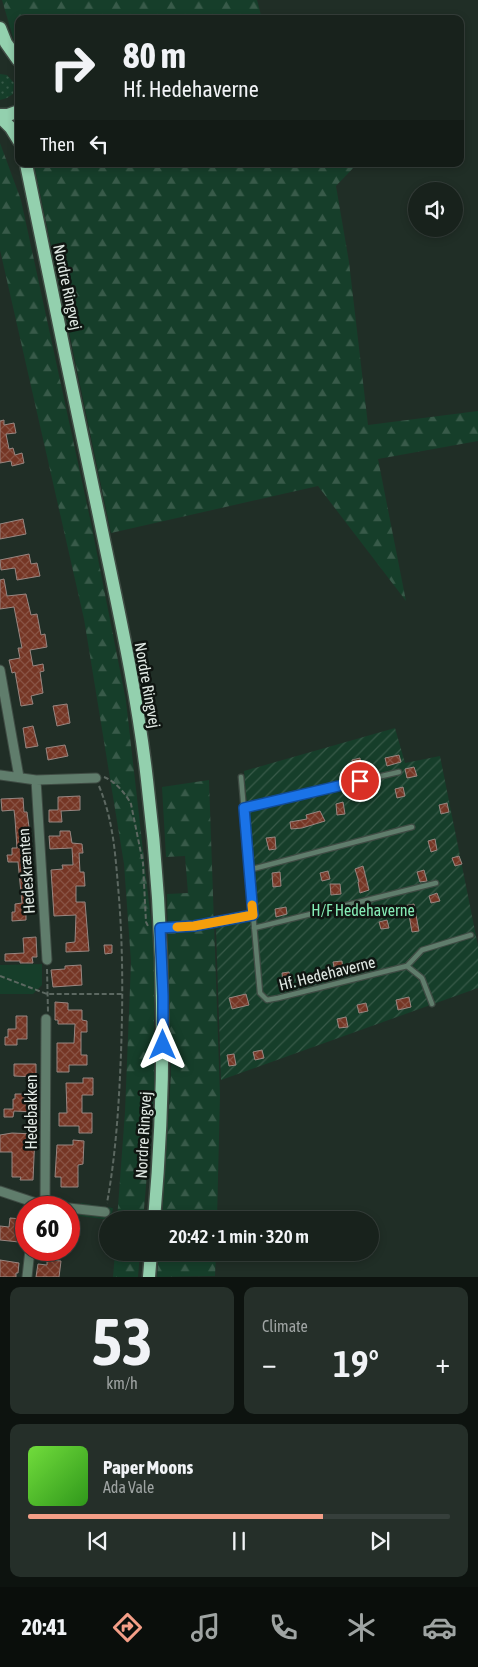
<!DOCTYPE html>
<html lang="en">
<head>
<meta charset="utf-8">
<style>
  :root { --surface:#18221c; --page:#252f29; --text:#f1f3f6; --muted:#9fa4a3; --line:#363f3b; --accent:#f49e87 }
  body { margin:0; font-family:"Asap Condensed",sans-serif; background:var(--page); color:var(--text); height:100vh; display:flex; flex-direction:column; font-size:19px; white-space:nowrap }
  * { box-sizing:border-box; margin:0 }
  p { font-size:16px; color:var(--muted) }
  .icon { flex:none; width:28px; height:28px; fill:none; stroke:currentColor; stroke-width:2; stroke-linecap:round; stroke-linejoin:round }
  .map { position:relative; height:1277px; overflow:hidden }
  .panel { display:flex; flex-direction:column; gap:10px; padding:10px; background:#0d130f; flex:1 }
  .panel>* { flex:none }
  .guide { position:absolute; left:15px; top:15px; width:449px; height:152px; border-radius:10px; box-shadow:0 2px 8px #0003,0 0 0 1px var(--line); background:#18221c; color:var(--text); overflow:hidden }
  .tools { position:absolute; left:408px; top:182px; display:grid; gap:10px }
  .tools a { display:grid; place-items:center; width:55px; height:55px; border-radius:50%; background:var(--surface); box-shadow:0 2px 8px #0003,0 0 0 1px var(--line); font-size:25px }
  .speed { position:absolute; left:15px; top:1196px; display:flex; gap:10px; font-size:25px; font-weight:700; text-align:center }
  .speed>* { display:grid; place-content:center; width:65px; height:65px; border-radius:50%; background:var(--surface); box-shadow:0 2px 8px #0003,0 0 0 1px var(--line); line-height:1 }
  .speed .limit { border:8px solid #d22; background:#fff; color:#111 }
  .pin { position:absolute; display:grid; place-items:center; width:42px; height:42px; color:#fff; margin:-21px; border:2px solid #fff; border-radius:50%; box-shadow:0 1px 5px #0007 }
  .me { position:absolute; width:55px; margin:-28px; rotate:0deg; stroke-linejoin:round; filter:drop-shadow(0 0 4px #0008) }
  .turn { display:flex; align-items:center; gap:18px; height:105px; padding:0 25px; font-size:22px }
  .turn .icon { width:65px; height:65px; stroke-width:2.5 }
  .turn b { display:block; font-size:35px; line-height:42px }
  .then { display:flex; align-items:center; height:48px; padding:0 25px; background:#0003; gap:10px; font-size:19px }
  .big { font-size:38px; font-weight:600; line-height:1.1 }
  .panel .tile { flex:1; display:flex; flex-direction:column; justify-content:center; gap:8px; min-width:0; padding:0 18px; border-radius:10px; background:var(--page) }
  .panel .dial { align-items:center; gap:0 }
  .dial b { font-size:65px; line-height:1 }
  .song { display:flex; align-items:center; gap:15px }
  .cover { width:60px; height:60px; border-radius:8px; background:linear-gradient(135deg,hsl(100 70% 55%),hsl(110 70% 35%)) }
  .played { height:5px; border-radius:2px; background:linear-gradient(90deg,var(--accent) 70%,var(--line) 70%) }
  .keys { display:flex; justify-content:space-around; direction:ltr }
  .heat { display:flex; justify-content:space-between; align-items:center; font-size:28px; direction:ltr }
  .panel .tiles { flex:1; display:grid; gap:10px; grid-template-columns:1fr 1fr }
  .tile:last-child { grid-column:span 2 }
  .trip { position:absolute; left:99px; top:1211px; width:280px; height:50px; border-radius:25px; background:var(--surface); box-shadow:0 2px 8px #0003,0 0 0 1px var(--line); font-weight:600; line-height:50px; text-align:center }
  .tabs { display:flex; height:80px; justify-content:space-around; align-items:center; background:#0a0e0b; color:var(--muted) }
  .tabs .icon { width:35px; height:35px }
  .tabs .current { color:var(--accent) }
  .tabs b { font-size:22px; color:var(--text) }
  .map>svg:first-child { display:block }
  .grass { fill:url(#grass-dots) }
  .forest { fill:url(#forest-firs) }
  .park { fill:#163e2a }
  .garden { fill:url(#garden-furrows) }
  .building { fill:url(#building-cross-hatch); stroke:#988681 }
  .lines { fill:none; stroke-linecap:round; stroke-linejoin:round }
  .lane-casing { stroke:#3f4c44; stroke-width:7 }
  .street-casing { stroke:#3f4c44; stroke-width:11 }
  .primary-casing { stroke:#3f4c44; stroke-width:15 }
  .path { stroke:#5c6861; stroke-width:2; stroke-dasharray:5 2.5; stroke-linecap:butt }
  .lane { stroke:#607d6c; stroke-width:4.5 }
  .street { stroke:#607d6c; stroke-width:9 }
  .primary { stroke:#93d0ae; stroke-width:12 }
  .route-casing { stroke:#114b97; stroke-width:12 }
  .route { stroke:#1a73e8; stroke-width:9 }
  .slow { stroke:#f59e0b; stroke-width:9 }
  .labels { text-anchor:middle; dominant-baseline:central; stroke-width:5; stroke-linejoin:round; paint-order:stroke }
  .street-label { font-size:16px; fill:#e0e8e3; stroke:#0f1511 }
  .park-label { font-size:16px; fill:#86ecb6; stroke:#0f1511 }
</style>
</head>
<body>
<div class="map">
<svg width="478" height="1277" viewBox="0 0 478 1277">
  <defs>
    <pattern id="grass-dots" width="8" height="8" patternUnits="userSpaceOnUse" patternTransform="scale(1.25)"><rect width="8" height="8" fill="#163e2a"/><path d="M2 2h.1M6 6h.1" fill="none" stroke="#385a49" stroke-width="1.8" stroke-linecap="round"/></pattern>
    <pattern id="forest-firs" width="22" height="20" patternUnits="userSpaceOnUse" patternTransform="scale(1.25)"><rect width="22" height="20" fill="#163e2a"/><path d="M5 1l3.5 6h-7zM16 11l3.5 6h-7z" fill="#385a49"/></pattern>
    <pattern id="garden-furrows" width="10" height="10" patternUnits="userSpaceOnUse" patternTransform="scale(1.25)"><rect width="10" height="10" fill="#163e2a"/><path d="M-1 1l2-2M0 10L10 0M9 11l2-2" fill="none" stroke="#385a49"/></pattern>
    <pattern id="building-cross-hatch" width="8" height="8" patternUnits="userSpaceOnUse" patternTransform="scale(1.25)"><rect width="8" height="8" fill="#753625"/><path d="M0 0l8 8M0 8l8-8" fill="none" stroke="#885344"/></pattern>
  </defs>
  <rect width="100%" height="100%" fill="#202e26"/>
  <path class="grass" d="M0 74 7 75 14 83 13 94 7 98 0 100Z"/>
  <path class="forest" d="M2 0H257L262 19H19V48L15 44Z
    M0 143 21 200 91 523 126 701 154 947V1094L143 1220H117L125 1112 131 962 124 864 84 619 0 250Z
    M34 164H357L336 186 349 262 368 425 478 411V441L378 459 406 601 318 486 111 533Z
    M209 780 220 1095 217 1220H162L171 1074 167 894 188 893 185 856 166 857 162 787Z
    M115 1253H140L138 1277H113Z
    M159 1253H216L215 1276 157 1277Z"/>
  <path class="park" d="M42 964V985L33 994H0V965Z
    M81 1203 113 1208 111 1220 79 1216Z"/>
  <path class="garden" d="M395 728 405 763 440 756 478 946V988L221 1080 216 928 257 919 244 771Z"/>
  <path class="building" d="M4 420V425L14 423 16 433 6 434 9 449 13 448 15 455 22 453 24 463 12 466 11 461 0 463V421Z
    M23 519 26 534 0 539V524Z
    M29 554 31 564 37 563 40 576 17 580 15 568 1 570 0 560Z
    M4 579 7 596 26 594 31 615 37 614 41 635 45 634 47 647 30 650 33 666 43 664 44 671 40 672 43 693 31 696 33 704 21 706 15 672 12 673 9 660 20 658 18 648H22L14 607 0 609V580Z
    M67 704 70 723 57 726 53 706Z
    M33 726 38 746 26 748 23 728Z
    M65 745 68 756 48 760 46 748Z
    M399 755 401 762 387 766 385 758Z
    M360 758 361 765 353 767 352 760Z
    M414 767 417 776 407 778 405 769Z
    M403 787 405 796 397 798 395 789Z
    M80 796V810L61 811 62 822H49V810H58V797Z
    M23 798 24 812H27L29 827 34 913H26V920L12 921V912H15V904L22 903 18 862H8L7 855H12V848H17L15 819 14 810 2 811 1 799Z
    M343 802 345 814 337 815 336 804Z
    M447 803 449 812 441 814 439 805Z
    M320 811 325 821 302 828 291 829 290 822 307 819 306 815Z
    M60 831H70L72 843 82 844 83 853H79L80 872H84L85 886H76V902H85L89 951 66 952V943L75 942 76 915 54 916 51 870 63 869 62 865H73L72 848 50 849 49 836H60Z
    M275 837 276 849 269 850 266 838Z
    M435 839 437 850 431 852 428 841Z
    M459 856 462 864 455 866 452 858Z
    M363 866 369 890 360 893 358 882H359L355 869Z
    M424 870 427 881 420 882 417 872Z
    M328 871 330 879 322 881 320 873Z
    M280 872 281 886 273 887 272 873Z
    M330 884H340L341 894 331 895Z
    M437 893 440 901 431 903 429 896Z
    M414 904 419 931 412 932 409 915H405L404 906Z
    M286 907 287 914 276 917 275 909Z
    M387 920 389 928 381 929 379 922Z
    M36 937 37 957H32L33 963H20V961H5V954L24 953 23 938Z
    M104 945H112V953L105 954Z
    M342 961 343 971 335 972 333 962Z
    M81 965 82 985 53 987 51 970 65 969V966Z
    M289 972 291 982 283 983 282 973Z
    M246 994 249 1005 232 1009 229 998Z
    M409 997 411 1007 398 1010 396 1000Z
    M55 1002 68 1003V1010H82V1020L87 1021V1032H81V1055H87V1065H69V1072H57V1043H74L75 1024H58V1020H55Z
    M366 1003 368 1011 359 1013 357 1005Z
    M16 1016H27V1039H17V1045H5V1037H8V1029H16Z
    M346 1017 348 1027 339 1028 337 1019Z
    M262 1050 264 1058 255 1060 253 1052Z
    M234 1054 236 1065 229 1066 227 1055Z
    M14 1064H36V1077L14 1076Z
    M83 1078H93V1095H82V1113H92V1133H79V1126H59V1113H67L66 1083H83Z
    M15 1094H24V1099H35V1112L14 1111 13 1117H4V1109H13V1099H15Z
    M12 1133 35 1134 33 1180H20L21 1177H12V1152H0V1135Z
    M73 1140 84 1141 83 1164 78 1165V1187H61V1177H55L57 1145H73Z
    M10 1218 22 1219 19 1242 0 1240V1226L9 1227Z
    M0 1260 19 1263 18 1273H16V1277H0Z
    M47 1260 61 1261 59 1277H36L38 1264 47 1265Z"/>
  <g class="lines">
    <g class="lane-casing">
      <path id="lane" d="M241 777 260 993 267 1000 278 998 407 966 422 978 432 1004
        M244 808 399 772
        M249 870 412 827
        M161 928 194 926 253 915
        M254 928 436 883
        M407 966 422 950 471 935"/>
    </g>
    <g class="street-casing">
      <path id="street" d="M0 670 19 777
        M0 775 36 780 96 778
        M36 780 47 960
        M0 1191 36 1203 63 1208
        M45 1205 46 1019
        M69 1208 105 1212
        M27 1277 30 1250"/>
    </g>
    <g class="primary-casing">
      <path id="primary" d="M0 28 6 43 18 60
        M0 115H8L19 111
        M0 117 11 128 19 141
        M26 164C50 281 74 399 99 516 117 604 137 691 147 780 165 927 167 1073 154 1220
        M149 1277 151 1252"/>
    </g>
    <path class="path" d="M104 777C115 781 126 794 131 804L143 863 146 922 148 926
      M99 786C113 820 115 851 118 886 123 942 123 997 121 1053 119 1103 116 1154 107 1203
      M47 969 48 1012
      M0 976 47 994H122
      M102 1232 104 1220"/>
    <use href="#lane" class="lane"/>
    <use href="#street" class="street"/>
    <use href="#primary" class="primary"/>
  </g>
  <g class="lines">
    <g class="route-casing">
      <path id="route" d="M163 1045V996L160 928 194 926 253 915 244 808 360 781"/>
    </g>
    <use href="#route" class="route"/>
    <path class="slow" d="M177 927 194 926 253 915 252 905"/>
  </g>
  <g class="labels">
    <g class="street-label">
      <text transform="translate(68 287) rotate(78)">Nordre Ringvej</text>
      <text transform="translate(148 685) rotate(80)">Nordre Ringvej</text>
      <text transform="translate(26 871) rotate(-94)">Hedeskrænten</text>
      <text transform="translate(327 973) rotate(-14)">Hf. Hedehaverne</text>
      <text transform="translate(31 1112) rotate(-90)">Hedebakken</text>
      <text transform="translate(143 1135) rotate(-87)">Nordre Ringvej</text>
    </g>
    <g class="park-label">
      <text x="363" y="910">H/F Hedehaverne</text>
    </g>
  </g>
</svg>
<div class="tools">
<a><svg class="icon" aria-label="sound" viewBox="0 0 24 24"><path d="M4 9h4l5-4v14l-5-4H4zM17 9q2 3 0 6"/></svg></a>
</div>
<div class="speed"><div class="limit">60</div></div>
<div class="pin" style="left:360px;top:781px;background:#d93025"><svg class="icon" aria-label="arrive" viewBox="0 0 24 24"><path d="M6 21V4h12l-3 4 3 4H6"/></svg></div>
<svg class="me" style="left:163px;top:1045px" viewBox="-20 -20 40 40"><path d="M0-17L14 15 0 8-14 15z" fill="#1a73e8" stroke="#fff" stroke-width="4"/></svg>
<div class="trip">20:42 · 1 min · 320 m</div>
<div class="guide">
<div class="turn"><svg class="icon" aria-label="right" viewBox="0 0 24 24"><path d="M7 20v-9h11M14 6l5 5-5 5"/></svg><div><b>80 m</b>Hf. Hedehaverne</div></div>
<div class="then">Then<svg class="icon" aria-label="left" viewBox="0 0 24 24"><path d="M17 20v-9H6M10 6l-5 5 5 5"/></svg></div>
</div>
</div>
<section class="panel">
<div class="tiles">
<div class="tile dial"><b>53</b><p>km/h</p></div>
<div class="tile"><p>Climate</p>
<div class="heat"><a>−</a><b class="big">19°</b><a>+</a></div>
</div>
<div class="tile">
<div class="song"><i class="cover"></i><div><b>Paper Moons</b><p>Ada Vale</p></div></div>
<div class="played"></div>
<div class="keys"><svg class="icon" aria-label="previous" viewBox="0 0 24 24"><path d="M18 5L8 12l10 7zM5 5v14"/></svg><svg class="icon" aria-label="pause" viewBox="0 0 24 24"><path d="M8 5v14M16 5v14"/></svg><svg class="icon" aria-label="next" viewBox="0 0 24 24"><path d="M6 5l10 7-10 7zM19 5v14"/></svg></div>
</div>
</div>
</section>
<nav class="tabs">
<b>20:41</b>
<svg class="icon current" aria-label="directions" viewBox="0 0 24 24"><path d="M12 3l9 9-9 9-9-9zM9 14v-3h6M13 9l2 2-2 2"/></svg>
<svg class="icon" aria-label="music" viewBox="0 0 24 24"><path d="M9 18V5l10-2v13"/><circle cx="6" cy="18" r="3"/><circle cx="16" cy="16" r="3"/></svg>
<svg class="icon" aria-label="phone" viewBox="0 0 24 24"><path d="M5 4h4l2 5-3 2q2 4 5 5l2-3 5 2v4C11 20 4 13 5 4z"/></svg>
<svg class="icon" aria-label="climate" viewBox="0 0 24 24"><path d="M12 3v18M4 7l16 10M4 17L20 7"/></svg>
<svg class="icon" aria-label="car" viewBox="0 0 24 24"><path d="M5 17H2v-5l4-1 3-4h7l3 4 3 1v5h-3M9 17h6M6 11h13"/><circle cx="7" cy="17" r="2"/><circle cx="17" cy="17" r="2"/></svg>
</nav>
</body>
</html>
